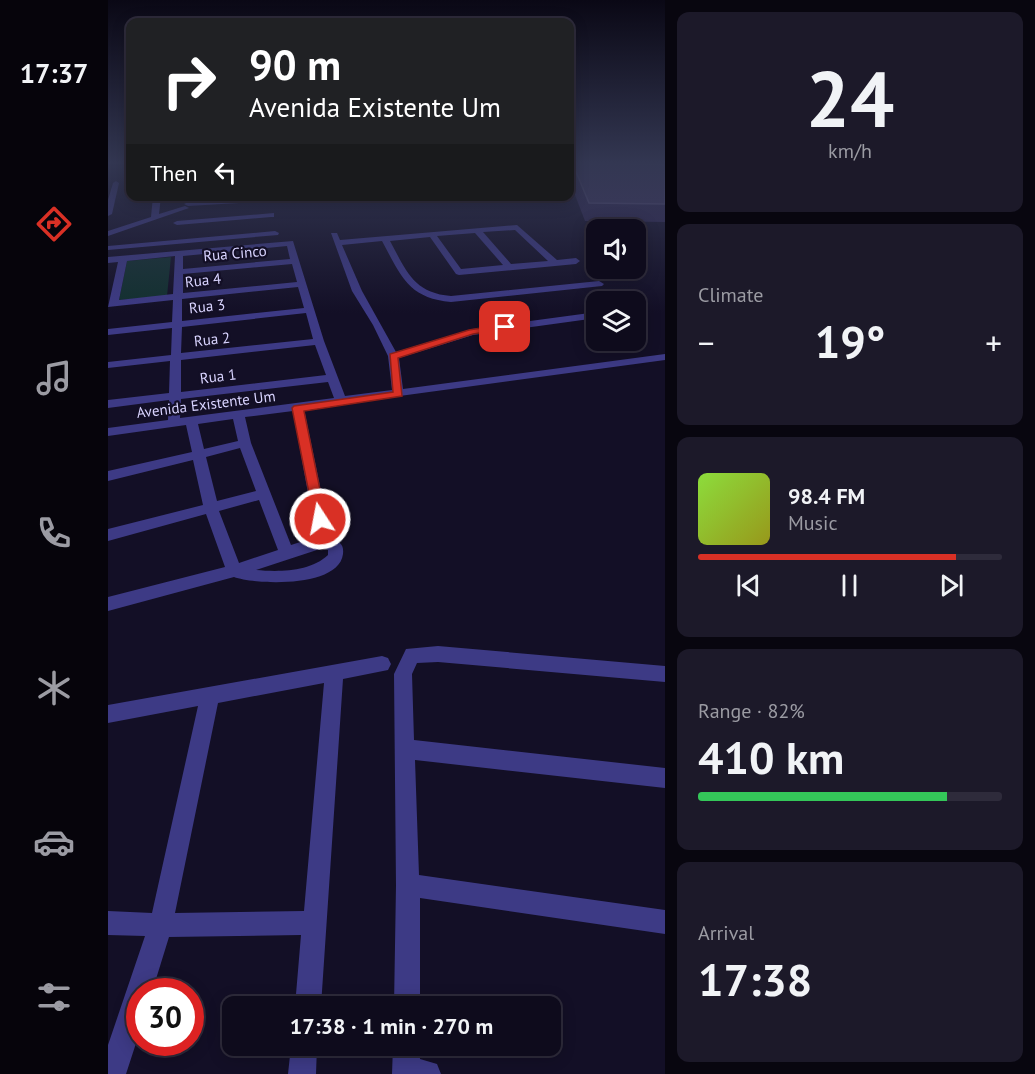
<!DOCTYPE html>
<html lang="en">
<head>
<meta charset="utf-8">
<style>
  :root { --surface:#0e0b1c; --page:#1c1929; --text:#f1f3f6; --muted:#9b9ba3; --line:#2e2b3b; --accent:#d93025 }
  body { margin:0; font-family:"PT Sans",sans-serif; background:var(--page); color:var(--text); height:100vh; display:flex; flex-direction:column; font-size:22px; white-space:nowrap }
  * { box-sizing:border-box; margin:0 }
  p { font-size:20px; color:var(--muted) }
  .icon { flex:none; width:33px; height:33px; fill:none; stroke:currentColor; stroke-width:2; stroke-linecap:round; stroke-linejoin:round }
  .map { position:relative; flex:1; overflow:hidden }
  .panel { display:flex; flex-direction:column; gap:12px; padding:12px; background:#08060f; width:370px }
  .panel>* { flex:none }
  .guide { position:absolute; left:18px; top:18px; width:448px; height:183px; border-radius:12px; box-shadow:0 3px 15px #0003,0 0 0 2px var(--line); background:#202124; color:#fff; overflow:hidden }
  .buttons { position:absolute; left:478px; top:219px; display:grid; gap:12px }
  .buttons a { display:grid; place-items:center; width:60px; height:60px; border-radius:12px; background:var(--surface); box-shadow:0 3px 15px #0003,0 0 0 2px var(--line); font-size:30px }
  .speed { position:absolute; left:18px; top:978px; display:flex; gap:12px; font-size:30px; font-weight:700; text-align:center }
  .speed>* { display:grid; place-content:center; width:78px; height:78px; border-radius:50%; background:var(--surface); box-shadow:0 3px 15px #0003,0 0 0 2px var(--line); line-height:1 }
  .speed .limit { border:9px solid #d22; background:#fff; color:#111 }
  .pin { position:absolute; display:grid; place-items:center; width:51px; height:51px; color:#fff; margin:-26px; border-radius:12px; box-shadow:0 3px 9px #0006 }
  .me { position:absolute; width:66px; margin:-33px; rotate:349deg; stroke-linejoin:round; filter:drop-shadow(0 0 4px #0008) }
  .turn { display:flex; align-items:center; gap:21px; height:126px; padding:0 24px; font-size:27px }
  .turn .icon { width:78px; height:78px; stroke-width:2.5 }
  .turn b { display:block; font-size:42px; line-height:51px }
  .then { display:flex; align-items:center; height:57px; padding:0 24px; background:#0003; gap:12px; font-size:22px }
  .big { font-size:45px; font-weight:700; line-height:1.1 }
  .panel .tile { flex:1; display:flex; flex-direction:column; justify-content:center; gap:9px; min-width:0; padding:0 21px; border-radius:12px; background:var(--page) }
  .panel .dial { align-items:center; gap:0 }
  .dial b { font-size:78px; line-height:1 }
  .song { display:flex; align-items:center; gap:18px }
  .cover { width:72px; height:72px; border-radius:9px; background:linear-gradient(135deg,hsl(90 70% 55%),hsl(60 70% 35%)) }
  .played { height:6px; border-radius:3px; background:linear-gradient(90deg,var(--accent) 85%,var(--line) 85%) }
  .keys { display:flex; justify-content:space-around; direction:ltr }
  .heat { display:flex; justify-content:space-between; align-items:center; font-size:33px; direction:ltr }
  .charge { height:9px; border-radius:4px; background:linear-gradient(90deg,#34c759 82%,var(--line) 0) }
  .trip { position:absolute; left:114px; top:996px; width:339px; height:60px; border-radius:12px; background:var(--surface); box-shadow:0 3px 15px #0003,0 0 0 2px var(--line); font-weight:700; line-height:60px; text-align:center }
  main { display:flex; flex:1; min-height:0 }
  .menu { display:flex; flex-direction:column; width:108px; justify-content:space-around; align-items:center; background:#06040b; color:var(--muted) }
  .menu .icon { width:42px; height:42px }
  .menu .on { color:var(--accent) }
  .menu b { font-size:27px; color:var(--text) }
  .map>svg:first-child { display:block }
  .green { fill:#12302f }
  .lines { fill:none; stroke-linecap:round; stroke-linejoin:round }
  .minor { fill:#3d3a85; fill-rule:evenodd }
  .wall { fill:#312854 }
  .building { fill:#433a66; stroke:#5a527e; stroke-width:1.5 }
  .route { fill:#d93025; stroke:#8d1f18; stroke-width:1.5 }
  .labels { text-anchor:middle; dominant-baseline:central; stroke-width:4.5; stroke-linejoin:round; paint-order:stroke }
  .far-street-label { font-size:15px; fill:#d9d4ff; stroke:#130f26 }
</style>
</head>
<body>
<main>
<nav class="menu">
<b>17:37</b>
<svg class="icon on" aria-label="directions" viewBox="0 0 24 24"><path d="M12 3l9 9-9 9-9-9zM9 14v-3h6M13 9l2 2-2 2"/></svg>
<svg class="icon" aria-label="music" viewBox="0 0 24 24"><path d="M9 18V5l10-2v13"/><circle cx="6" cy="18" r="3"/><circle cx="16" cy="16" r="3"/></svg>
<svg class="icon" aria-label="phone" viewBox="0 0 24 24"><path d="M5 4h4l2 5-3 2q2 4 5 5l2-3 5 2v4C11 20 4 13 5 4z"/></svg>
<svg class="icon" aria-label="climate" viewBox="0 0 24 24"><path d="M12 3v18M4 7l16 10M4 17L20 7"/></svg>
<svg class="icon" aria-label="car" viewBox="0 0 24 24"><path d="M5 17H2v-5l4-1 3-4h7l3 4 3 1v5h-3M9 17h6M6 11h13"/><circle cx="7" cy="17" r="2"/><circle cx="17" cy="17" r="2"/></svg>
<svg class="icon" aria-label="filters" viewBox="0 0 24 24"><path d="M4 7h16M4 17h16"/><circle cx="9" cy="7" r="2"/><circle cx="15" cy="17" r="2"/></svg>
</nav>
<div class="map">
<svg width="557" height="1074" viewBox="0 0 557 1074">
  <rect width="100%" height="100%" fill="#130f26"/>
  <path class="green" d="M63 257 59 296 11 300 19 261Z"/>
  <g class="lines">
    <path class="minor" d="M8 181 11 183 4 214 0 216V200L5 183Z
      M45 196H53L51 214 77 206 81 208 0 236V231L43 217Z
      M166 197 163 201 80 206 76 204 80 202Z
      M166 213V217H163L69 225 65 223 69 221Z
      M409 225 449 260 468 258 472 261 468 264 351 275 348 274 322 237 282 241C298 270 305 293 343 296L491 281 496 284 494 286 343 302C300 298 293 276 274 241L234 245 254 291 288 352 364 329 489 312V318L365 335 291 358 295 389 557 354V360L196 409 223 539C232 542 236 544 235 554 231 588 148 585 126 577L0 611V597L117 567 98 514 0 541V529L95 505 85 460 0 481V471L84 452 78 425 0 436V428L60 420 61 400 0 408V400L61 393 62 361 0 368V362L63 355 64 328 0 335V329L64 322 65 300 0 307 10 262 0 263V257L185 241 216 341 237 396 284 390 280 356 265 325 244 291 223 233H229L232 240ZM407 230 440 261 403 264 375 232ZM367 233 395 265 353 269 329 236ZM179 246 182 259 75 269V256ZM67 256 65 294 11 300 19 261ZM184 264 189 282 75 293V274ZM190 287 196 308 74 321V299ZM198 313 205 339 73 353 74 327ZM207 345 218 375 73 392V360ZM220 382 226 398 72 418 73 399ZM185 411 208 537 183 545 143 443 137 417ZM125 419 130 441 96 449 90 424ZM132 448 148 491 109 501 98 457ZM151 500 170 550 131 563 111 511ZM215 548 220 550V555C202 572 171 572 148 570Z
      M167 231 171 233 170 235 0 250V246Z
      M330 646 557 666V682L330 662 309 663 304 674 306 740 557 768V788L307 760 311 875 557 910V934L312 898V1006H286L288 885 286 674 298 649Z
      M274 656 280 658 283 664 280 670 235 679 213 1006H187L193 935 61 937 44 992H32V1031L18 1074H0V1045L37 936 0 935V911L44 913 90 706 0 723V705ZM216 683 196 911 67 913 110 703Z
      M183 1046H209L208 1074H180Z
      M285 1046H311L312 1059 329 1064 333 1074H284Z"/>
  </g>
  <path class="wall" d="M462 162H495L557 165V222L477 221 462 182Z"/>
  <path class="building" d="M464 162H495L557 165V204L481 203Z"/>
  <linearGradient id="sky" x2="0" y2="1"><stop stop-color="#0a0815"/><stop offset="0.52" stop-color="#333752"/><stop offset="1" stop-color="#333752" stop-opacity="0"/></linearGradient>
  <rect width="557" height="313" fill="url(#sky)"/>
  <path class="route" d="M397 324 401 327 400 329 365 334 290 358 294 396 196 411 218 519 216 523H207L184 408 186 406 285 392 282 354 361 330Z"/>
  <g class="labels">
    <g class="far-street-label">
      <text transform="translate(127 253) rotate(-5)">Rua Cinco</text>
      <text transform="translate(95 280) rotate(-6)">Rua 4</text>
      <text transform="translate(99 306) rotate(-6)">Rua 3</text>
      <text transform="translate(104 339) rotate(-6)">Rua 2</text>
      <text transform="translate(110 376) rotate(-7)">Rua 1</text>
      <text transform="translate(98 404) rotate(-7)">Avenida Existente Um</text>
    </g>
  </g>
</svg>
<div class="buttons">
<a><svg class="icon" aria-label="sound" viewBox="0 0 24 24"><path d="M4 9h4l5-4v14l-5-4H4zM17 9q2 3 0 6"/></svg></a>
<a><svg class="icon" aria-label="layers" viewBox="0 0 24 24"><path d="M12 4l9 5-9 5-9-5zM3 14l9 5 9-5"/></svg></a>
</div>
<div class="speed"><div class="limit">30</div></div>
<div class="pin" style="left:397px;top:327px;background:#d93025"><svg class="icon" aria-label="arrive" viewBox="0 0 24 24"><path d="M6 21V4h12l-3 4 3 4H6"/></svg></div>
<svg class="me" style="left:212px;top:519px" viewBox="-20 -20 40 40"><circle r="17" fill="#d93025" stroke="#fff" stroke-width="3"/><path d="M0-11L8 9 0 5-8 9z" fill="#fff"/></svg>
<div class="trip">17:38 · 1 min · 270 m</div>
<div class="guide">
<div class="turn"><svg class="icon" aria-label="right" viewBox="0 0 24 24"><path d="M7 20v-9h11M14 6l5 5-5 5"/></svg><div><b>90 m</b>Avenida Existente Um</div></div>
<div class="then">Then<svg class="icon" aria-label="left" viewBox="0 0 24 24"><path d="M17 20v-9H6M10 6l-5 5 5 5"/></svg></div>
</div>
</div>
<section class="panel">
<div class="tile dial"><b>24</b><p>km/h</p></div>
<div class="tile"><p>Climate</p>
<div class="heat"><a>−</a><b class="big">19°</b><a>+</a></div>
</div>
<div class="tile">
<div class="song"><i class="cover"></i><div><b>98.4 FM</b><p>Music</p></div></div>
<div class="played"></div>
<div class="keys"><svg class="icon" aria-label="previous" viewBox="0 0 24 24"><path d="M18 5L8 12l10 7zM5 5v14"/></svg><svg class="icon" aria-label="pause" viewBox="0 0 24 24"><path d="M8 5v14M16 5v14"/></svg><svg class="icon" aria-label="next" viewBox="0 0 24 24"><path d="M6 5l10 7-10 7zM19 5v14"/></svg></div>
</div>
<div class="tile"><p>Range · 82%</p><b class="big">410 km</b><div class="charge"></div></div>
<div class="tile"><p>Arrival</p><b class="big">17:38</b></div>
</section>
</main>
</body>
</html>
